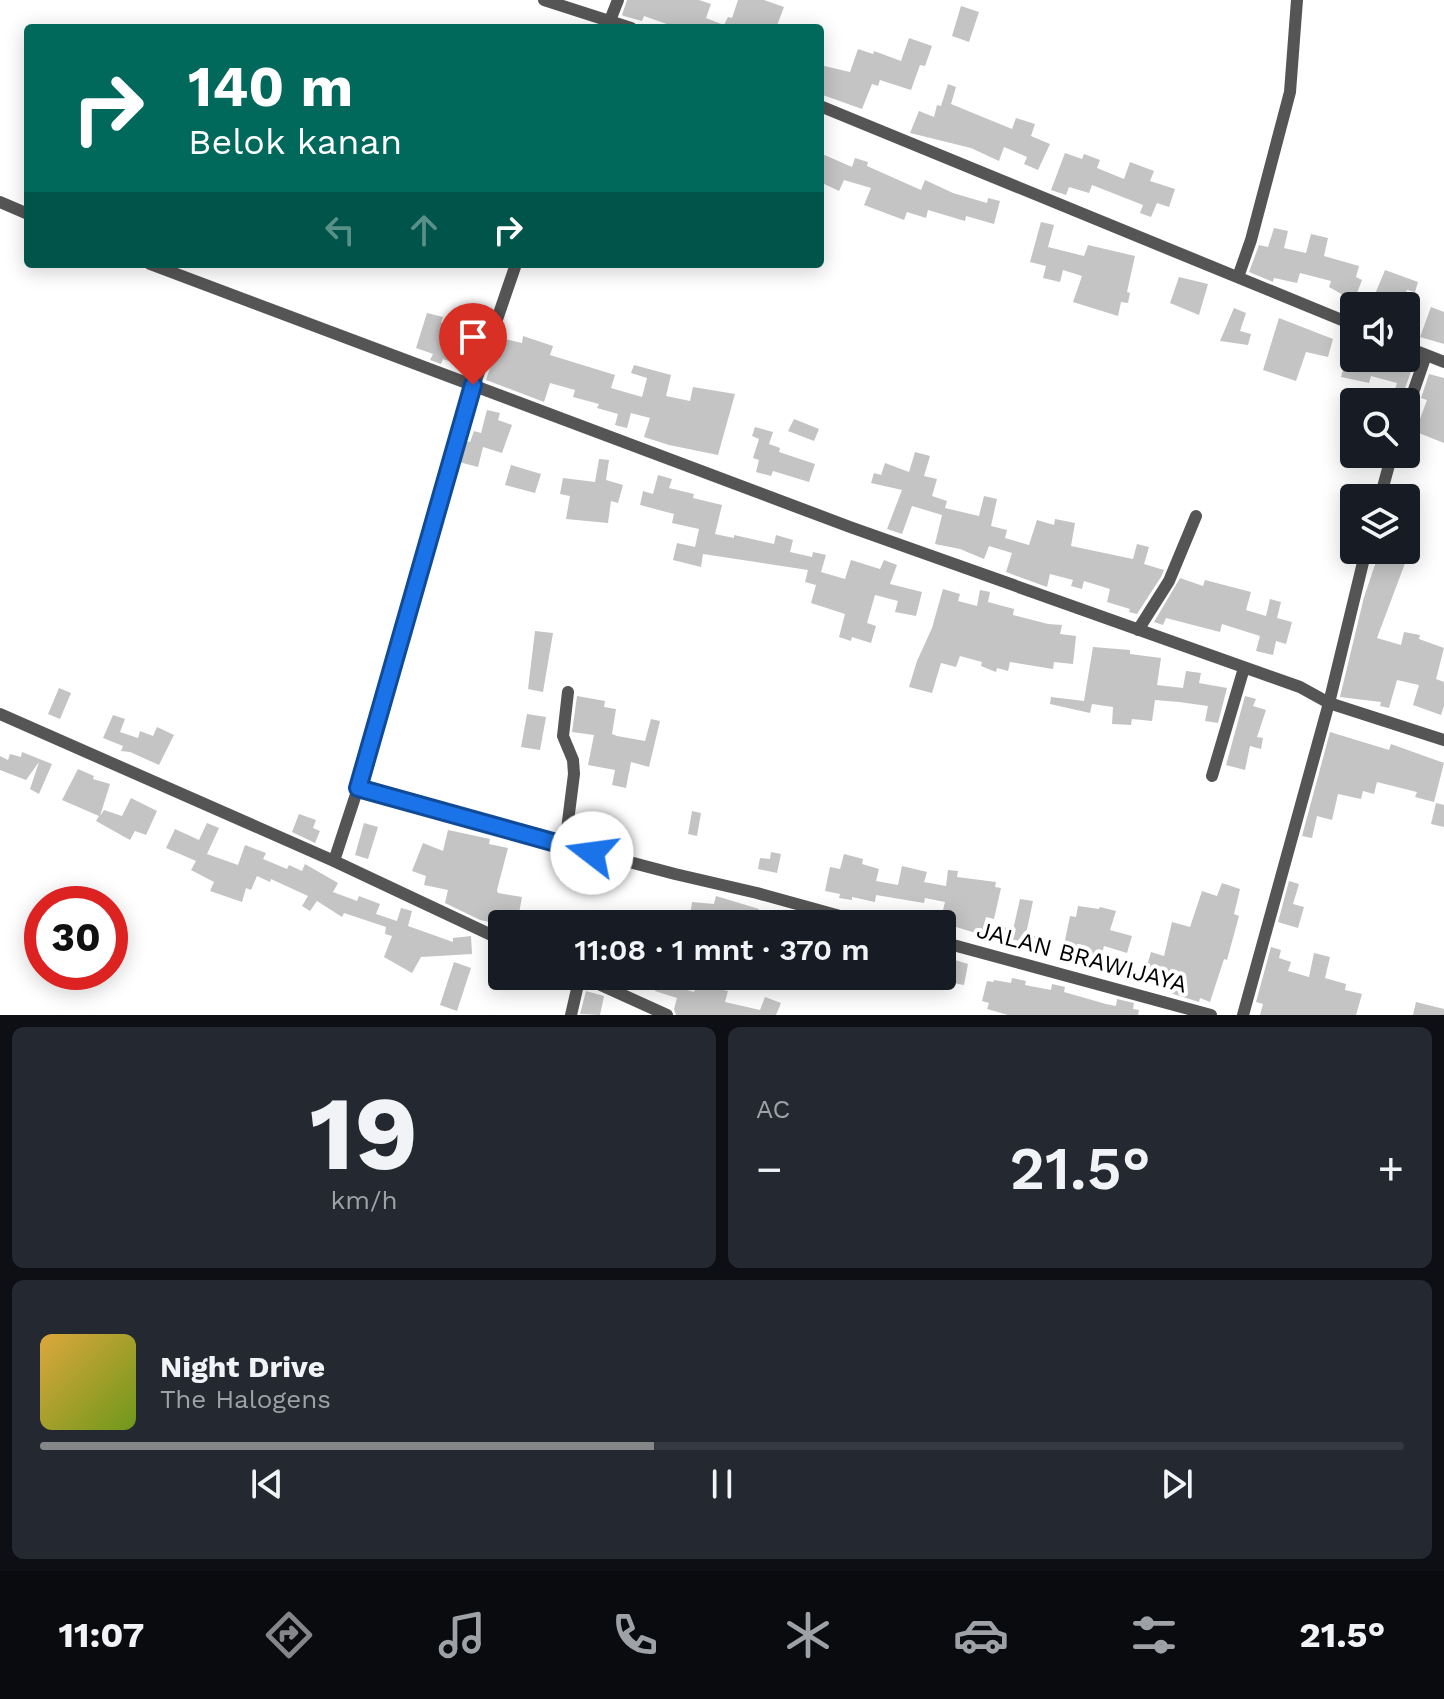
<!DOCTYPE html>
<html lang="id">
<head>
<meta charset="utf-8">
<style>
  :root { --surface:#171b24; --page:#242831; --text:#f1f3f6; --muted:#9ea1a6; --line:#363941; --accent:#858687 }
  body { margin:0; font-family:"Work Sans",sans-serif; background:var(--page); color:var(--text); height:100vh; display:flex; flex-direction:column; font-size:30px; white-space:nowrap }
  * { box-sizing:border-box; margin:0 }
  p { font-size:26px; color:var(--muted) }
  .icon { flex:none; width:44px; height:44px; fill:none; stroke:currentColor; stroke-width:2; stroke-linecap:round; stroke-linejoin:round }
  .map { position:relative; height:1015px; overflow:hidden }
  .details { display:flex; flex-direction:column; gap:12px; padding:12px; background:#0d0f14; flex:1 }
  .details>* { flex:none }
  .banner { position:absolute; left:24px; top:24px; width:800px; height:244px; border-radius:8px; box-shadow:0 4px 20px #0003; background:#00695c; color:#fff; overflow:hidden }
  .tools { position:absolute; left:1340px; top:292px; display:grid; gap:16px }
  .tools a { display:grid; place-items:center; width:80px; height:80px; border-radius:8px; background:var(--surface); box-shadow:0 4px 20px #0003; font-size:40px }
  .speed { position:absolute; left:24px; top:886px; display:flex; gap:16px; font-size:40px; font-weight:700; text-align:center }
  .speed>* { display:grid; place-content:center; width:104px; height:104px; border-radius:50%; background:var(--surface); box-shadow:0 4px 20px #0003; line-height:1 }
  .speed .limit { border:12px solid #d22; background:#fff; color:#111 }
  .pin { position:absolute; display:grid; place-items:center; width:68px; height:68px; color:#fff; margin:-82px -34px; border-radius:50% 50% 50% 0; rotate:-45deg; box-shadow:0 0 8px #0007 }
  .pin .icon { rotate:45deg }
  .me { position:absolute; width:88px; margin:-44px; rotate:285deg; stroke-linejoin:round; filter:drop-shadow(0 0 6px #0008) }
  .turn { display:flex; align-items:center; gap:28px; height:168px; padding:0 32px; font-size:36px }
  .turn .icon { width:104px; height:104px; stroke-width:2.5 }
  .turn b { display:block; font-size:56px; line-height:68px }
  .lanes { display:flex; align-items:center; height:76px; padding:0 32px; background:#0003; justify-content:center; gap:40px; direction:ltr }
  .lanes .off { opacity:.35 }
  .big { font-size:60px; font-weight:600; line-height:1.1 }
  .details .card { flex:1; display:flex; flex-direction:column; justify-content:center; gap:12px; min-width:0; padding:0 28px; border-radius:12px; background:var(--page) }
  .details .dial { align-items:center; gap:0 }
  .dial b { font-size:104px; line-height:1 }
  .song { display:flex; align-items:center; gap:24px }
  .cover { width:96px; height:96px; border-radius:12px; background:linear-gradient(135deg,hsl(40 70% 55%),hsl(80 70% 35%)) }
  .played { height:8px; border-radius:4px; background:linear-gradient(90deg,var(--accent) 45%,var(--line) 45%) }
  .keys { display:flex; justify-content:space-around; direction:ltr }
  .heat { display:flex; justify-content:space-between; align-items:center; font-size:44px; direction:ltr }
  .details .tiles { flex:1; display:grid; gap:12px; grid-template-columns:1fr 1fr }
  .card:last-child { grid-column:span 2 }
  .trip { position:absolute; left:488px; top:910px; width:468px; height:80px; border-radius:8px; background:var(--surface); box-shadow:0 4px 20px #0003; font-weight:600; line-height:80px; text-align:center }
  .tab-bar { display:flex; height:128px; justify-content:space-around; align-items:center; background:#090b0e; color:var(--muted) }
  .tab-bar .icon { width:56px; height:56px }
  .tab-bar .selected { color:var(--accent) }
  .tab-bar b { font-size:36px; color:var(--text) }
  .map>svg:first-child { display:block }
  .building { fill:#c4c4c4 }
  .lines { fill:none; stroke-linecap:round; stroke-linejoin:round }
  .minor { stroke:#555; stroke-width:12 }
  .route-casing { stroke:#114b97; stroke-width:20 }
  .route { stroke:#1a73e8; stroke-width:14 }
  .labels { text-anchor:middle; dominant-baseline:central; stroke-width:8; stroke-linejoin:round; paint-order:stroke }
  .street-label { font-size:24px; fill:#000; stroke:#fff }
</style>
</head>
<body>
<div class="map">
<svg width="1444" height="1015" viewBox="0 0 1444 1015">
  <rect width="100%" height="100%" fill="#fff"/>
  <path class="building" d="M627 0H699L711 4 706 18 724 25 728 17 732 18 738 0H764L784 7 776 28 760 24 759 28H678L644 16 642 21 624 16 622 15Z
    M961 6 979 12 969 42 952 36Z
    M909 38 932 46 925 66 920 65 911 90 880 80 878 86 872 84 862 109 820 94V65L850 72 858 49 873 54 874 51 901 61Z
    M948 84 956 87 951 104 1012 129 1016 118 1035 124 1031 136 1050 144 1038 170 1024 164 1027 157 1004 147 999 161 971 148 910 133 919 111 934 117 937 105 941 106Z
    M820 153 852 167 855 158 868 162 867 166 921 190 925 180 953 193 987 203 988 198 1000 201 994 224 966 216 965 221 928 210 926 218 907 212 904 220 864 205 871 188 844 180 839 191 820 182Z
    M1065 153 1082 159 1084 154 1100 160 1097 168 1124 179 1130 162 1154 171 1150 181 1175 189 1169 207 1157 203 1151 217 1140 213 1143 205 1092 185 1089 193 1069 187 1066 195 1051 190Z
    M1041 222 1054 225 1048 247 1084 256 1088 245 1135 256 1127 292 1130 293 1128 303 1121 302 1118 316 1073 302 1082 276 1063 270 1060 282 1043 278 1046 266 1030 262Z
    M1274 228 1288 231 1284 248 1306 253 1311 234 1328 238 1324 256 1359 266 1356 277 1362 280 1354 301 1329 287 1331 281 1300 273 1297 283 1274 278 1273 282 1249 272 1259 245 1268 247Z
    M1385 270 1418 282 1415 292 1407 290 1402 305 1392 302 1390 306H1370Z
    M1179 277 1208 284 1199 315 1170 303Z
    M1431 307 1444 312V344L1420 337Z
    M1234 308 1246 313 1240 331 1251 334 1248 345 1220 341Z
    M427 313 443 317 441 323 468 334 470 329 483 333 469 374 461 371 463 366 443 359 441 364 430 360 433 354 416 348Z
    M1279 318 1333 339 1328 357 1306 352 1296 381 1263 370Z
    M523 336 553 346 550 355 615 375 611 388 642 397 647 378 631 373 634 365 671 375 666 396 690 401 693 387 735 394 718 455 669 445 644 437 650 418 631 413 627 428 615 425 618 414 597 408 599 404 573 397 575 390 550 383 544 402 486 380 500 338 522 343Z
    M1346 358H1376L1412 369 1400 402 1392 400 1397 383 1371 376 1369 383 1341 377Z
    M1429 374 1444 378V443L1406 428V422L1414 417 1420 419 1427 400 1421 398Z
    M487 410 500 413 498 420 512 425 502 453 483 447 478 467 459 462 465 441 470 442 474 431 481 433Z
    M1353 413H1354V448L1342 444Z
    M794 419 819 429 814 441 788 431Z
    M755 427 773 432 769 444 780 448 779 452 815 464 809 482 773 471 771 476 756 472 759 460 753 458 759 439 752 436Z
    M915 452 930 456 924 476 937 479 932 496 947 501 945 508 979 516 984 496 997 499 991 526 1007 530 1005 538 1029 545 1037 520 1054 525 1055 519 1075 523 1071 546 1133 559 1137 544 1149 547 1144 564 1164 570 1161 577 1137 614 1129 612 1130 609 1107 602 1110 589 1084 581 1082 589 1071 586 1073 580 1050 574 1047 587 1006 572 1012 553 989 546 984 559 960 549 935 544 942 515 912 506 902 534 887 529 902 490 871 483 874 473 881 475 885 463 909 472Z
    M599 459 609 460 606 480 623 485 618 503 611 501 608 523 566 519 570 496 560 494 563 478 595 482Z
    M511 465 541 474 535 493 505 485Z
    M658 475 672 479 669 488 694 494 693 498 722 505 715 534 734 538V535L774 544 776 535 793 540 790 552 812 557 813 552 826 555 821 572 845 579 851 560 880 569 884 560 897 565 890 584 922 592 916 616 895 612 898 601 875 595 867 623 876 626 871 643 852 637 851 641 839 637 845 614 811 603 816 585 805 582 808 570 703 554 701 567 673 560 677 543 695 547 699 529 672 523 674 514 640 505 643 491 653 494Z
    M1380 550H1410L1377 638 1401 645 1404 632 1420 635 1419 639 1444 648 1436 679 1444 682V706L1441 715 1413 705 1419 685 1397 680 1389 708 1380 706 1381 702 1340 697 1364 597Z
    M1180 578 1203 586 1205 580 1251 592 1246 610 1266 616 1270 599 1281 602 1277 618 1292 622 1286 644 1276 641 1273 655 1256 651 1260 636 1222 624 1220 632 1166 618 1163 625 1154 622Z
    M943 589 960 594 958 601 977 606 980 590 990 592 988 602 1014 609 1013 615 1048 624 1062 625 1060 634 1076 636 1073 664 1054 662 1053 669 1010 662 1008 671 997 668 996 672 981 666 982 662 960 656 956 667 941 663 932 693 909 687 917 661 932 628Z
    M535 631 553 633 543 692 528 689Z
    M1093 647 1130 650V654L1161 658 1157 685 1183 688 1186 671 1201 673 1199 683 1227 688 1218 723 1205 721 1208 706 1179 702 1155 700 1152 721 1132 719 1131 725 1112 724 1113 707 1092 704 1090 713 1050 704 1051 697 1084 701Z
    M59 688 71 693 60 719 48 714Z
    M577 696 605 701 604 707 616 709 612 734 617 736 645 741 651 719 660 721 649 767 631 762 626 788 612 785 615 770 588 765 594 735 572 732Z
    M1245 696 1256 699 1253 706 1266 710 1257 737 1263 738 1261 749 1250 746 1245 770 1226 765Z
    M527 714 546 717 540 750 521 747Z
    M113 715 125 719 120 732 138 738 140 731 153 736 157 727 174 735 159 765 130 752 121 751 123 746 103 738Z
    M1330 732 1389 750 1391 744 1444 763 1434 802 1415 797 1417 792 1377 782 1374 794 1363 791 1361 799 1338 794 1332 820 1317 816 1312 838 1302 836Z
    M22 752 52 764 39 794 30 789 39 762 26 780 0 770V756L8 760 10 754 21 757Z
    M78 769 94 776 93 779 110 784 100 816 104 810 122 816 131 798 157 811 146 835 135 831 130 840 96 821 99 816 62 800Z
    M1436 803 1444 805V827L1431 824Z
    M692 811 701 813 697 836 688 834Z
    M299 814 316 820 313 828 320 831 315 843 292 832Z
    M207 823 219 828 207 854 238 865 245 845 266 853 263 859 287 869 289 865 302 871 305 864 338 883 333 892 357 901 359 896 380 904 376 914 397 921 401 908 412 911 408 926 453 942V938L471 936 472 954 421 957 412 973 384 957 392 936 385 934 386 927 344 913 342 917 317 901 310 911 302 906 308 896 271 879 270 882 257 876 251 890 246 888 242 902 210 891 214 882 191 870 196 861 166 848 175 829 199 840Z
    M364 823 378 827 368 859 355 855Z
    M448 830 490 839 489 844 508 848 497 890 498 893 522 897 517 924H499L480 920 445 903 448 890 424 885 426 876 412 871 423 843 443 851Z
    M771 852 781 854 777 873 758 869 760 858 770 859Z
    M844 854 863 859 862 864 879 869 876 881 898 885 902 866 927 872 924 882 946 886 948 870 958 871 957 877 996 882 995 887 1001 888 994 919 986 917 982 935 940 922 945 902 925 898 924 903 876 895 875 902 852 897V900L839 898 840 894 825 891 830 867 840 869Z
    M1289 881 1299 884 1293 904 1304 907 1298 928 1278 922Z
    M1222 883 1240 889 1234 914 1239 916 1227 960 1224 959 1210 1002 1200 998 1199 1002 1167 992 1169 985 1144 976 1151 952 1164 956 1172 922 1190 927 1202 891 1217 896Z
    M716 896 759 909 756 924H689L692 902 714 904Z
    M1020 899 1033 901 1026 934 1039 937 1037 944 1009 939 1008 942 999 940 1003 927 1013 930Z
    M1078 906 1099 909 1100 907 1116 911 1110 930 1132 936 1127 953 1104 946 1100 962 1085 959 1086 956 1074 953 1076 948 1064 945 1070 916 1076 917Z
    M1271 947 1281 950 1279 958 1291 962 1288 971 1309 977 1314 953 1330 957 1325 978 1346 984 1345 990 1362 994 1356 1015H1260L1263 1004 1256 1002Z
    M942 956 968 964 964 985 942 981Z
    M454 962 471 968 457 1011 440 1005Z
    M661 976 675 978 672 986 694 992 696 984 728 991 725 1002 760 1010 765 997 781 1003 776 1015H676L674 1009 677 998 655 991Z
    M877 976H910L908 987 876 981Z
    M1012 978 1026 981 1025 985 1051 990 1052 984 1065 987 1064 992 1106 1004 1116 1006 1117 999 1134 1003 1133 1009 1139 1010 1138 1015H1008L987 1009 989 1003 982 1001 987 981 993 982 994 980 1011 983Z
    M586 991 604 996 600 1015 580 1014Z
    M1416 1002 1444 1009V1015H1413Z"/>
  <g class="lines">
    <path class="minor" d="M544 0 631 28
      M607 28 618 0
      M820 106 1354 325
      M0 202 28 214
      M150 264 850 527 1300 687 1329 703 1444 740
      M1238 277 1251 240 1290 92 1297 0
      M1406 347 1444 362
      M1406 413 1426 355
      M1380 498 1392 454
      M1138 630 1169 581 1196 516
      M0 714 334 861 502 940
      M1212 776 1244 668
      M358 788 489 825 675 874 757 893 869 924
      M565 845 574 774 573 760 563 736 568 692
      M334 861 358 788 455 442 516 264
      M942 942 1211 1015
      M581 976 667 1015
      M571 1015 580 976
      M1243 1015 1329 703 1366 550"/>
  </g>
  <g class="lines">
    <g class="route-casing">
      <path id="route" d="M473 385 358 788 592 853"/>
    </g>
    <use href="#route" class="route"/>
  </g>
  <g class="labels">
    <g class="street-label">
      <text transform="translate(1082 957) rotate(15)">JALAN BRAWIJAYA</text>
    </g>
  </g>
</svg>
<div class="tools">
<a><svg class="icon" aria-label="sound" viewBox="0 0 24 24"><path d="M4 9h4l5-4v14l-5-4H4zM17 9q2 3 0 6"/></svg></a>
<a><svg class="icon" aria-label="search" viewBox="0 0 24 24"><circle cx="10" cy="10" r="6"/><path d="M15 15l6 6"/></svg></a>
<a><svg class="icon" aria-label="layers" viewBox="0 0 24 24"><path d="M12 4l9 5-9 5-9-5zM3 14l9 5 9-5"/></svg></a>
</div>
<div class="speed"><div class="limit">30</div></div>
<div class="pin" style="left:473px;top:385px;background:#d93025"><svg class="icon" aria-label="arrive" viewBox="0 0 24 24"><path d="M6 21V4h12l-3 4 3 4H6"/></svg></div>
<svg class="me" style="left:592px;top:853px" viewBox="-20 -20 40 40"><circle r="19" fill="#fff"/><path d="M0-13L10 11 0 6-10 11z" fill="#1a73e8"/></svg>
<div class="trip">11:08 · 1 mnt · 370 m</div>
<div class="banner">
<div class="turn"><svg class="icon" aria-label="right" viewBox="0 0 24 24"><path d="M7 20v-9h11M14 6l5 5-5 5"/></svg><div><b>140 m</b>Belok kanan</div></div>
<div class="lanes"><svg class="icon off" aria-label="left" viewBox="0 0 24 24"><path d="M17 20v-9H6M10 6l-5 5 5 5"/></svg><svg class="icon off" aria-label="ahead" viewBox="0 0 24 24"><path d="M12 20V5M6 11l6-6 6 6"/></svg><svg class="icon" aria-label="right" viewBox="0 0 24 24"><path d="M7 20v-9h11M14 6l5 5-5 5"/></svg></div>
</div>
</div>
<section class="details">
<div class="tiles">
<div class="card dial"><b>19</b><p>km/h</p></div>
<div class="card"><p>AC</p>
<div class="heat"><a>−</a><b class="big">21.5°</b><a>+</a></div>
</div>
<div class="card">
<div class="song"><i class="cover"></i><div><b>Night Drive</b><p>The Halogens</p></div></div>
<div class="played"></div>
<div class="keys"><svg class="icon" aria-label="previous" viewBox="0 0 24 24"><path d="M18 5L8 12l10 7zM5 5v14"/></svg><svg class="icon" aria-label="pause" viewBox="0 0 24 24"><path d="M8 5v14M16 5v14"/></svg><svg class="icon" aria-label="next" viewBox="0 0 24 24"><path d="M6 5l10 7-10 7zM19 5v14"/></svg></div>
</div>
</div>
</section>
<nav class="tab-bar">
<b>11:07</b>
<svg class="icon selected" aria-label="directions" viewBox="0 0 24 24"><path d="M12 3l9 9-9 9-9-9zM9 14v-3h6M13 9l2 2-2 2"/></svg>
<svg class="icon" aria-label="music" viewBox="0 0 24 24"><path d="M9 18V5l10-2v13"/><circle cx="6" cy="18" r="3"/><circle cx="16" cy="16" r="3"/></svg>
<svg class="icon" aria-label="phone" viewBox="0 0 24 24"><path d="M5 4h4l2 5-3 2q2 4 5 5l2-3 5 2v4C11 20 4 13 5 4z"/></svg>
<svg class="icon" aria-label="climate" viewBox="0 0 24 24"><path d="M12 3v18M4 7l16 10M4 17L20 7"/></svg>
<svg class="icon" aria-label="car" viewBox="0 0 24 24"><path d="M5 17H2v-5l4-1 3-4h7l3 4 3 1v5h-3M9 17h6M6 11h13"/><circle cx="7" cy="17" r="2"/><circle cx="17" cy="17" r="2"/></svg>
<svg class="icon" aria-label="filters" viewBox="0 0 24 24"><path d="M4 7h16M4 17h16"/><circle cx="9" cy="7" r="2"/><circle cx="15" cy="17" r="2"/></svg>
<b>21.5°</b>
</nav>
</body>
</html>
